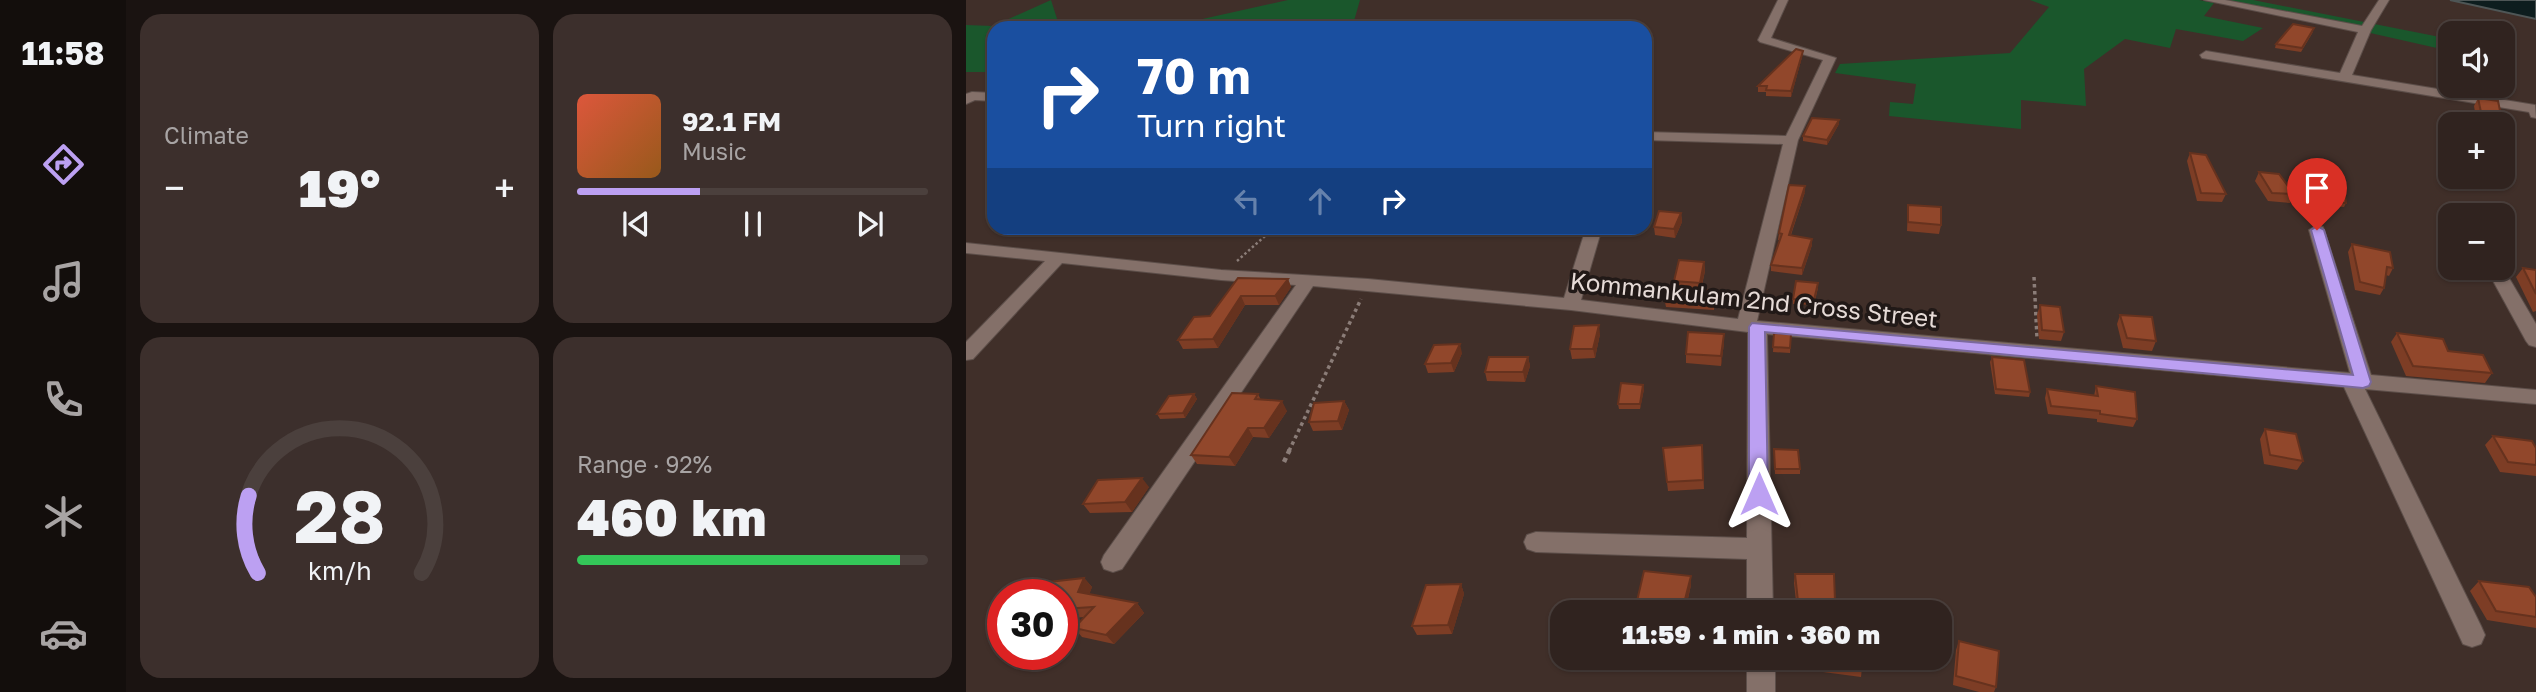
<!DOCTYPE html>
<html lang="en">
<head>
<meta charset="utf-8">
<style>
  :root { --surface:#30231f; --page:#3c2f2c; --text:#f1f3f6; --muted:#a8a4a4; --line:#4b403d; --accent:#bca0f2 }
  body { margin:0; font-family:"Golos Text",sans-serif; background:var(--page); color:var(--text); height:100vh; display:flex; flex-direction:column; font-size:26px; white-space:nowrap }
  * { box-sizing:border-box; margin:0 }
  p { font-size:23px; color:var(--muted) }
  .icon { flex:none; width:38px; height:38px; fill:none; stroke:currentColor; stroke-width:2; stroke-linecap:round; stroke-linejoin:round }
  .map { position:relative; flex:1; overflow:hidden }
  .side { display:flex; flex-direction:column; gap:14px; padding:14px; background:#1a1311; width:840px }
  .side>* { flex:none }
  .hud { position:absolute; left:21px; top:21px; width:665px; height:214px; border-radius:21px; box-shadow:0 2px 5px #0004,0 0 0 2px var(--line); background:#1a4fa0; color:#fff; overflow:hidden }
  .tools { position:absolute; left:1472px; top:21px; display:grid; gap:14px }
  .tools a { display:grid; place-items:center; width:77px; height:77px; border-radius:14px; background:var(--surface); box-shadow:0 2px 5px #0004,0 0 0 2px var(--line); font-size:35px }
  .speed { position:absolute; left:21px; top:579px; display:flex; gap:14px; font-size:35px; font-weight:700; text-align:center }
  .speed>* { display:grid; place-content:center; width:91px; height:91px; border-radius:50%; background:var(--surface); box-shadow:0 2px 5px #0004,0 0 0 2px var(--line); line-height:1 }
  .speed .limit { border:10px solid #d22; background:#fff; color:#111 }
  .pin { position:absolute; display:grid; place-items:center; width:60px; height:60px; color:#fff; margin:-72px -30px; border-radius:50% 50% 50% 0; rotate:-45deg; box-shadow:0 0 7px #0007 }
  .pin .icon { rotate:45deg }
  .me { position:absolute; width:77px; margin:-38px; rotate:0deg; stroke-linejoin:round; filter:drop-shadow(0 0 5px #0008) }
  .turn { display:flex; align-items:center; gap:24px; height:147px; padding:0 35px; font-size:32px }
  .turn .icon { width:91px; height:91px; stroke-width:2.5 }
  .turn b { display:block; font-size:49px; line-height:60px }
  .lanes { display:flex; align-items:center; height:66px; padding:0 35px; background:#0003; justify-content:center; gap:35px; direction:ltr }
  .lanes .off { opacity:.35 }
  .big { font-size:52px; font-weight:800; line-height:1.1 }
  .side .widget { flex:1; display:flex; flex-direction:column; justify-content:center; gap:10px; min-width:0; padding:0 24px; border-radius:21px; background:var(--page) }
  .side .dial { align-items:center; gap:0 }
  .dial svg { height:182px; overflow:visible; fill:none; stroke:var(--line); stroke-width:7; stroke-linecap:round; text-anchor:middle }
  .dial text { fill:var(--text); stroke:none }
  .song { display:flex; align-items:center; gap:21px }
  .cover { width:84px; height:84px; border-radius:10px; background:linear-gradient(135deg,hsl(10 70% 55%),hsl(30 70% 35%)) }
  .played { height:7px; border-radius:4px; background:linear-gradient(90deg,var(--accent) 35%,var(--line) 35%) }
  .keys { display:flex; justify-content:space-around; direction:ltr }
  .heat { display:flex; justify-content:space-between; align-items:center; font-size:38px; direction:ltr }
  .charge { height:10px; border-radius:5px; background:linear-gradient(90deg,#34c759 92%,var(--line) 0) }
  .side .tiles { flex:1; display:grid; gap:14px; grid-template-columns:repeat(2,1fr) }
  .trip { position:absolute; left:584px; top:600px; width:402px; height:70px; border-radius:21px; background:var(--surface); box-shadow:0 2px 5px #0004,0 0 0 2px var(--line); font-weight:800; line-height:70px; text-align:center }
  main { display:flex; flex:1; min-height:0 }
  .tabs { display:flex; flex-direction:column; width:126px; justify-content:space-around; align-items:center; background:#130e0c; color:var(--muted) }
  .tabs .icon { width:49px; height:49px }
  .tabs .active { color:var(--accent) }
  .tabs b { font-size:32px; color:var(--text) }
  .map>svg:first-child { display:block }
  .green { fill:#1a572c }
  .water { fill:#0d1d1e; stroke:#4e5656; stroke-width:2 }
  .lines { fill:none; stroke-linecap:round; stroke-linejoin:round }
  .street-casing { stroke:#5c4e49; stroke-width:2 }
  .path-far2 { stroke:#8b7d78; stroke-width:2.5; stroke-dasharray:2.5 2.5; stroke-linecap:butt }
  .path-far1 { stroke:#8b7d78; stroke-width:3.5; stroke-dasharray:3.5 3.5; stroke-linecap:butt }
  .path { stroke:#8b7d78; stroke-width:4.5; stroke-dasharray:4.5 4.5; stroke-linecap:butt }
  .street { fill:#847069; fill-rule:evenodd }
  .wall { fill:#7d3d25 }
  .shaded-wall { fill:#66321e }
  .building { fill:#91472b; stroke:#66321e; stroke-width:2 }
  .route { fill:#bca0f2; stroke:#7a689d; stroke-width:2 }
  .labels { text-anchor:middle; dominant-baseline:central; stroke-width:7; stroke-linejoin:round; paint-order:stroke }
  .street-label { font-size:24px; fill:#e6dbd7; stroke:#211917 }
</style>
</head>
<body>
<main>
<nav class="tabs">
<b>11:58</b>
<svg class="icon active" aria-label="directions" viewBox="0 0 24 24"><path d="M12 3l9 9-9 9-9-9zM9 14v-3h6M13 9l2 2-2 2"/></svg>
<svg class="icon" aria-label="music" viewBox="0 0 24 24"><path d="M9 18V5l10-2v13"/><circle cx="6" cy="18" r="3"/><circle cx="16" cy="16" r="3"/></svg>
<svg class="icon" aria-label="phone" viewBox="0 0 24 24"><path d="M5 4h4l2 5-3 2q2 4 5 5l2-3 5 2v4C11 20 4 13 5 4z"/></svg>
<svg class="icon" aria-label="climate" viewBox="0 0 24 24"><path d="M12 3v18M4 7l16 10M4 17L20 7"/></svg>
<svg class="icon" aria-label="car" viewBox="0 0 24 24"><path d="M5 17H2v-5l4-1 3-4h7l3 4 3 1v5h-3M9 17h6M6 11h13"/><circle cx="7" cy="17" r="2"/><circle cx="17" cy="17" r="2"/></svg>
</nav>
<section class="side">
<div class="tiles">
<div class="widget"><p>Climate</p>
<div class="heat"><a>−</a><b class="big">19°</b><a>+</a></div>
</div>
<div class="widget">
<div class="song"><i class="cover"></i><div><b>92.1 FM</b><p>Music</p></div></div>
<div class="played"></div>
<div class="keys"><svg class="icon" aria-label="previous" viewBox="0 0 24 24"><path d="M18 5L8 12l10 7zM5 5v14"/></svg><svg class="icon" aria-label="pause" viewBox="0 0 24 24"><path d="M8 5v14M16 5v14"/></svg><svg class="icon" aria-label="next" viewBox="0 0 24 24"><path d="M6 5l10 7-10 7zM19 5v14"/></svg></div>
</div>
<div class="widget dial"><svg viewBox="0 0 100 80">
<path d="M14 69A42 42 0 1 1 86 69"/>
<path d="M14 69A42 42 0 0 1 10 35" stroke="#bca0f2"/>
<text x="50" y="56" font-size="32" font-weight="700">28</text>
<text x="50" y="72" font-size="11">km/h</text>
</svg></div>
<div class="widget"><p>Range · 92%</p><b class="big">460 km</b><div class="charge"></div></div>
</div>
</section>
<div class="map">
<svg width="1570" height="692" viewBox="0 0 1570 692">
  <rect width="100%" height="100%" fill="#402f29"/>
  <path class="green" d="M85 0 94 28H28V72H0V25L27 26Z
    M322 0H394L388 21 380 28H196Z
    M1064 0H1233L1248 3 1238 16 1297 28 1277 41 1210 29 1204 48 1159 39 1118 69 1120 106 1055 100V129L923 116 924 102 947 104 950 84 869 73 874 64 1044 53 1083 7Z
    M1258 0H1287L1484 39V51Z"/>
  <path class="water" d="M1484 0H1570V19Z"/>
  <g class="lines">
    <g class="street-casing">
      <path id="street" d="M812 0H822L805 38 870 58 832 140 791 321 1384 373 1343 230 1351 225 1357 227 1405 375 1570 390V404L1399 389 1515 626 1519 635 1515 644 1506 647 1497 644 1378 387 801 334 807 612H781V559L570 552 561 549 558 542 561 535 570 532 781 538 782 332 605 310 347 286 156 569 147 572 138 569 135 562 138 555 330 285 255 280 96 263 7 359 0 360V342L79 261 0 253V243L255 270 402 279 598 298 620 228H636L615 300 772 319 817 144 679 140V132L820 136 857 60 794 42 792 40Z
        M1238 0H1259L1396 26 1413 0H1423L1405 30 1386 75 1569 105 1570 118 1565 117 1563 112 1236 58 1234 55 1240 51 1374 73 1392 32Z
        M6 92 28 93V101L9 100 0 104V94Z
        M1536 266 1570 324V347L1563 345 1560 341 1520 268Z
        M781 658H809V692H781Z"/>
    </g>
    <path class="path-far2" d="M271 261 308 228"/>
    <path class="path-far1" d="M1068 277 1071 338
      M323 451 395 299"/>
    <path class="path" d="M318 462 324 449"/>
    <use href="#street" class="street"/>
  </g>
  <path class="wall" d="M1347 32 1335 52 1309 48 1310 44Z
    M837 51 836 57 825 97 800 96V92H792V86Z
    M1503 86H1525L1526 91 1524 95 1505 92Z
    M1512 98 1536 120 1533 124H1511L1508 106Z
    M873 124 861 145 837 141V136Z
    M1224 153 1260 194 1256 202 1231 201 1221 161Z
    M1293 172 1328 194 1324 203 1302 201 1289 181Z
    M1354 178 1380 203 1378 207 1360 206 1351 183Z
    M839 192 825 235 846 245 836 275 805 271V265L814 240H812L813 233Z
    M942 205 975 225 973 234 941 231Z
    M715 213 716 222 709 238 689 235 688 227Z
    M1386 244 1427 268 1423 276 1420 275 1418 288 1414 295 1389 290 1382 252Z
    M738 262 739 271 735 290 749 291 748 310 700 307 699 302 708 288V281Z
    M1557 268 1570 270V311L1567 312 1550 277Z
    M272 278 322 279 325 287 313 305H279L252 348 217 349 212 340 244 316Z
    M852 288 848 305 827 304V299Z
    M1074 305 1098 332 1095 341 1073 339 1071 315Z
    M1154 315 1190 341 1186 351 1157 348 1151 324Z
    M808 333 825 334 824 353 807 352Z
    M1431 333 1482 351 1526 373 1519 383 1440 376 1425 342Z
    M634 334 629 358 606 359 604 349Z
    M758 334V343L755 366 720 363V354Z
    M496 353 488 372 462 373 459 364Z
    M562 357 564 366 559 382 521 381 519 372Z
    M1026 357 1064 392 1063 397 1029 394 1024 362Z
    M1130 386 1171 419 1167 427 1131 422V419L1082 414 1079 398 1081 389 1128 396Z
    M678 389 674 409H653L652 404Z
    M228 394 231 399 219 418 194 419 191 414Z
    M292 394 295 400 321 411 303 438 287 437 269 466 231 464 225 455Z
    M378 401 383 410 376 430 347 431 343 422Z
    M1299 429 1337 461 1331 470 1298 464 1294 439Z
    M1527 436 1570 448V476L1534 472 1519 445Z
    M736 445 738 489 702 491 697 448Z
    M808 454 834 469V474H809Z
    M183 487 166 512 124 513 117 504Z
    M829 574 869 601 868 610H831L828 583Z
    M118 578 126 587 123 594 171 603 178 613 148 644 116 637 108 628 118 617 96 619V595Z
    M1513 581 1570 597V628L1521 620 1504 591Z
    M495 584 498 594 486 634 451 635 446 626Z
    M725 585 719 612H689L672 610 671 601Z
    M993 641 1030 687 1028 692H1013L987 685 990 650Z
    M857 658H897L895 677 857 672Z"/>
  <path class="shaded-wall" d="M837 51 836 57 825 97V91Z
    M873 120V124L861 145V140Z
    M839 186V192L822 242 823 235Z
    M715 213 716 222 709 238 708 229Z
    M846 239V245L836 275V268Z
    M738 262 739 271 734 292V283Z
    M322 279 325 287 313 305 309 296Z
    M275 296 279 305 252 348 247 339Z
    M633 325 634 334 629 358 627 349Z
    M758 334V343L755 366V356Z
    M494 344 496 353 488 372 485 363Z
    M562 357 564 366 559 382 557 372Z
    M677 385 678 389 674 409V404Z
    M228 394 231 399 219 418 217 413Z
    M316 401 321 411 303 438 298 428Z
    M378 401 383 410 376 430 372 421Z
    M282 428 287 437 269 466 263 457Z
    M176 478 183 487 166 512 159 502Z
    M725 576V585L719 612H717V607Z
    M118 578 126 587 121 601 112 592Z
    M495 584 498 594 486 634 482 625Z
    M171 603 178 613 148 644 140 635Z"/>
  <path class="building" d="M1327 24 1348 28 1336 48 1310 44Z
    M830 49 837 51 825 91 800 90 801 86H792Z
    M1506 86H1525L1526 91 1507 88Z
    M1512 98 1532 101 1536 120 1516 117Z
    M846 118 873 120 861 140 837 136Z
    M1224 153 1240 155 1260 194 1235 193Z
    M1293 172 1313 174 1328 194 1306 193Z
    M1354 178 1377 182 1380 203 1362 202Z
    M823 185 839 186 823 235 846 239 836 268 805 265 816 234 813 233Z
    M942 205 975 207V225L942 222Z
    M693 211 715 213 708 229 688 227Z
    M1386 244 1424 252 1427 268 1421 267 1418 288 1394 282Z
    M713 260 738 262 734 283 708 281Z
    M1557 268 1570 270V294Z
    M272 278 322 279 309 296H275L247 339 212 340 228 317 244 316Z
    M830 281 852 283 848 300 827 299Z
    M700 287 749 291 748 305 699 302Z
    M1074 305 1094 307 1098 332 1076 330Z
    M1154 315 1186 317 1190 341 1161 338Z
    M633 325 627 349H604L608 326Z
    M722 332 758 334 755 356 720 354Z
    M808 333 825 334 824 348 807 347Z
    M1431 333 1477 339 1482 351 1517 355 1526 373 1447 366Z
    M494 344 485 363 459 364 468 345Z
    M523 357H562L557 372H519Z
    M1026 357 1058 360 1064 392 1030 389Z
    M655 383 677 385 674 404H652Z
    M1130 386 1169 392 1171 419 1134 414V411L1085 406 1081 389 1132 396Z
    M266 393 292 394 289 399 316 401 298 428H282L263 457 225 455Z
    M228 394 217 413 191 414 203 396Z
    M378 401 372 421 343 422 348 403Z
    M1299 429 1330 434 1337 461 1304 455Z
    M1527 436 1566 441 1570 448V465L1542 462Z
    M736 445 737 480 701 482 697 448Z
    M808 449 832 450 834 469H809Z
    M176 478 159 502 117 504 132 480Z
    M678 571 725 576 717 607 671 601Z
    M829 574H868L869 601H832Z
    M118 578 112 592 171 603 140 635 108 628 128 607 96 609V595H68L74 583Z
    M1513 581 1563 587 1570 597V617L1530 611Z
    M495 584 482 625 446 626 460 585Z
    M993 641 1033 651 1030 687 990 676Z
    M858 658H897L896 668 858 663Z"/>
  <path class="route" d="M1351 226 1358 230 1405 382 1403 386 1397 388 799 332 802 494 800 499 793 501 786 499 783 494V327L786 323 1387 375 1345 230Z"/>
  <g class="labels">
    <g class="street-label">
      <text transform="translate(788 299) rotate(6)">Kommankulam 2nd Cross Street</text>
    </g>
  </g>
</svg>
<div class="tools">
<a><svg class="icon" aria-label="sound" viewBox="0 0 24 24"><path d="M4 9h4l5-4v14l-5-4H4zM17 9q2 3 0 6"/></svg></a>
<a>+</a>
<a>−</a>
</div>
<div class="speed"><div class="limit">30</div></div>
<div class="pin" style="left:1351px;top:230px;background:#d93025"><svg class="icon" aria-label="arrive" viewBox="0 0 24 24"><path d="M6 21V4h12l-3 4 3 4H6"/></svg></div>
<svg class="me" style="left:793px;top:494px" viewBox="-20 -20 40 40"><path d="M0-17L14 15 0 8-14 15z" fill="#bca0f2" stroke="#fff" stroke-width="4"/></svg>
<div class="trip">11:59 · 1 min · 360 m</div>
<div class="hud">
<div class="turn"><svg class="icon" aria-label="right" viewBox="0 0 24 24"><path d="M7 20v-9h11M14 6l5 5-5 5"/></svg><div><b>70 m</b>Turn right</div></div>
<div class="lanes"><svg class="icon off" aria-label="left" viewBox="0 0 24 24"><path d="M17 20v-9H6M10 6l-5 5 5 5"/></svg><svg class="icon off" aria-label="ahead" viewBox="0 0 24 24"><path d="M12 20V5M6 11l6-6 6 6"/></svg><svg class="icon" aria-label="right" viewBox="0 0 24 24"><path d="M7 20v-9h11M14 6l5 5-5 5"/></svg></div>
</div>
</div>
</main>
</body>
</html>
